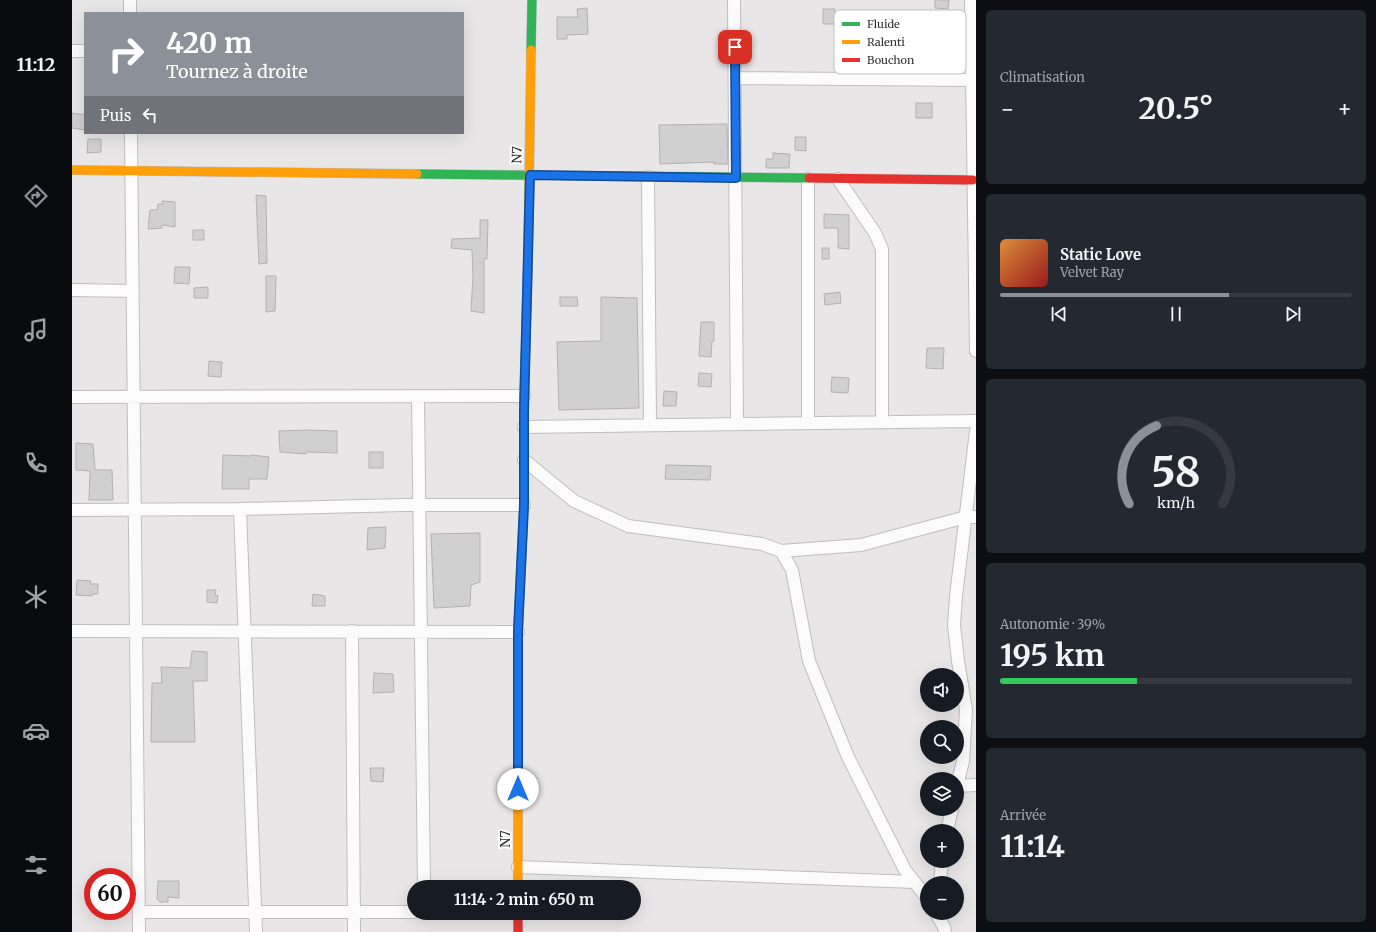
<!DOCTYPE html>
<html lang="fr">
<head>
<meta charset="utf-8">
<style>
  :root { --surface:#171b24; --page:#242831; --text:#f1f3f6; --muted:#9ea1a6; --line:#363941; --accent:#8c9099 }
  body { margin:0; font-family:Merriweather,serif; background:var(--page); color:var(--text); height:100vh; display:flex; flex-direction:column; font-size:15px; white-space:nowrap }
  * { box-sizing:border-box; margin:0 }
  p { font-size:13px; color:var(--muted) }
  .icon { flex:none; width:22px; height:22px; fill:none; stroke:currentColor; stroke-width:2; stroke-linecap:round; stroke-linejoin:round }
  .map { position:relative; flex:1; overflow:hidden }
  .details { display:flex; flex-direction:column; gap:10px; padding:10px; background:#0d0f14; width:400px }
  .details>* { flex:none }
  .hud { position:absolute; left:12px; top:12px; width:380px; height:122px; border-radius:0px; box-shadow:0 4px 16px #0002; background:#8c9099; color:#fff; overflow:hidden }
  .buttons { position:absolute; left:848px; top:668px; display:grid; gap:8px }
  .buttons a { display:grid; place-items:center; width:44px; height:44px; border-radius:50%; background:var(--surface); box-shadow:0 4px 16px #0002; font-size:20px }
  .speed { position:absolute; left:12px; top:868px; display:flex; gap:8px; font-size:20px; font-weight:700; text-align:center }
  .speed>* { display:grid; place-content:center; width:52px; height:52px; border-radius:50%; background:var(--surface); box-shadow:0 4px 16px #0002; line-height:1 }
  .speed .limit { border:6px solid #d22; background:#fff; color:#111 }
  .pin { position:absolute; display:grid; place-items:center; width:34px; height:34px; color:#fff; margin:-17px; border-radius:8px; box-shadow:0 2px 6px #0006 }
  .me { position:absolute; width:44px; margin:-22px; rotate:0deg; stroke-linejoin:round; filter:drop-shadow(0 0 3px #0008) }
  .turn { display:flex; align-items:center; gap:14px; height:84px; padding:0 16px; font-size:18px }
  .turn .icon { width:52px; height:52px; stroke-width:2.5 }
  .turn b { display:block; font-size:28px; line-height:34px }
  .then { display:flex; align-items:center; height:38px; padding:0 16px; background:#0003; gap:8px; font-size:15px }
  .big { font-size:30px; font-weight:700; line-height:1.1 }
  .details .widget { flex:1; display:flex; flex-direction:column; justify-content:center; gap:6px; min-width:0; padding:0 14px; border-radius:6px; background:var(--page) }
  .details .dial { align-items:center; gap:0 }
  .dial svg { height:104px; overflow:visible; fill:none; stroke:var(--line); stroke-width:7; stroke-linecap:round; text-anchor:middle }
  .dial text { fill:var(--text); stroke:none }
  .song { display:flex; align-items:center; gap:12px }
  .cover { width:48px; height:48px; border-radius:6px; background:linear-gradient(135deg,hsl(30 70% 55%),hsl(0 70% 35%)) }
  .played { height:4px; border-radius:2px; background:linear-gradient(90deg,var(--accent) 65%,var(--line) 65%) }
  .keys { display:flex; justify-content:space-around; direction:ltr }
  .heat { display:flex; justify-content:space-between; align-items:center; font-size:22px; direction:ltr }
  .charge { height:6px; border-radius:3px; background:linear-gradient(90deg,#34c759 39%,var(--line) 0) }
  .trip { position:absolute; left:335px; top:880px; width:234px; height:40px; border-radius:20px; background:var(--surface); box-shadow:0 4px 16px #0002; font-weight:700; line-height:40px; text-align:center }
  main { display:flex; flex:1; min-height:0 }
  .tab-bar { display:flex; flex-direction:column; width:72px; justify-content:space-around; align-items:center; background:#090b0e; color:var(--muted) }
  .tab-bar .icon { width:28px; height:28px }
  .tab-bar .on { color:var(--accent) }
  .tab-bar b { font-size:18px; color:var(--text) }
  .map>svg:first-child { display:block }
  .building { fill:#d1d0d1; stroke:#b3b0b2 }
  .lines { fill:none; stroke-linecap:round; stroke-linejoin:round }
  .street-casing { stroke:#bfbdbe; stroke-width:14 }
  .fast-casing { stroke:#bfbdbe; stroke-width:10 }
  .slow-casing { stroke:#bfbdbe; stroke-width:10 }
  .jam-casing { stroke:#bfbdbe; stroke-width:10 }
  .street { stroke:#fcfbfc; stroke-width:12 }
  .fast { stroke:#30b455; stroke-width:9 }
  .slow { stroke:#ff9f0a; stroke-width:9 }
  .jam { stroke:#e5322d; stroke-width:9 }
  .route-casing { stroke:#114b97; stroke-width:10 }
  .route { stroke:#1a73e8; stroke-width:7 }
  .labels { text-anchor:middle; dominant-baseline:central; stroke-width:4; stroke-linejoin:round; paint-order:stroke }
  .street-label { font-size:13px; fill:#323032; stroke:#fff }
  .key { fill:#fff; stroke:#c2c1c2; stroke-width:1 }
  .key-label { font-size:11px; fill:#323032 }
</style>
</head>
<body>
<main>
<nav class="tab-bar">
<b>11:12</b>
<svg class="icon on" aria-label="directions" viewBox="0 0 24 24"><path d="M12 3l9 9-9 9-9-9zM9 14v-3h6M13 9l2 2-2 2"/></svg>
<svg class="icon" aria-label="music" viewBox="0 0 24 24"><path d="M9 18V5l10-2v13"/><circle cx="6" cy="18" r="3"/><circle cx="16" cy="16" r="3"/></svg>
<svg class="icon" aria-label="phone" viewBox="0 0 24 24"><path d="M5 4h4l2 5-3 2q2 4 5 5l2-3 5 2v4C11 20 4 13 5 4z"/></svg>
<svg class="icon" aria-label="climate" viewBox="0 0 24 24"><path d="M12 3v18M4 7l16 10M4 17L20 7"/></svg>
<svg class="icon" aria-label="car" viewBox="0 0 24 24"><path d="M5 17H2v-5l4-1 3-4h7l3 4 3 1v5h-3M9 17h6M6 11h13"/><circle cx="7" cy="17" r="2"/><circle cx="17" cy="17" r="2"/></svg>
<svg class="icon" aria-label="filters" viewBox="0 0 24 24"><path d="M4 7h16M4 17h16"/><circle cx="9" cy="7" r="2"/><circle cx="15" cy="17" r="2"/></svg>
</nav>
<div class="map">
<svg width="904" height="932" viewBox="0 0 904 932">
  <rect width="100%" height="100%" fill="#e9e6e8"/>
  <path class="building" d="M863 0H877L876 9 863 8Z
    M515 8 516 34 495 35V39H485V17H506L505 9Z
    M751 9H763L762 24H751Z
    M844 103H860V118H844Z
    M0 113 13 115V130L0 128Z
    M655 124 656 164H642V162L588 164 587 125Z
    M723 137H734V151L723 150Z
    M16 139H29V152L15 153Z
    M701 153 718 154 717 168H694V159H701Z
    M184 195 194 196 195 263 187 264Z
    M90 201 103 202V227L90 225V228L76 229 78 210H85L86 204H91Z
    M752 214 777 215V249L766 248V228H752Z
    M408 220H416L415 259H412V313L399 311 401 276 400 250 379 248 380 239 408 238Z
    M121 230H132V240H121Z
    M750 248H757V259H750Z
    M103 267H118L117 284 102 283Z
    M194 276H204L203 311 194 312Z
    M136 287V298H122V288Z
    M768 292 769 303 753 305 752 294Z
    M488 297H505L506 306H488Z
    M529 297 565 298 567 408 487 410 485 342 529 341Z
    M629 322H642V341H640L639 357 627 356Z
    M855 348H872L871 369 854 368Z
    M137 361 150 362 149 377 136 376Z
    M627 373 640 374 639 387 626 386Z
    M760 377 777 378 776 393 759 392Z
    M592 391 605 392 604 406H591Z
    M235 430 265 431V453L234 452V454L208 452 207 431Z
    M4 443 21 444 23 470H40L41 500H17L18 471 4 470Z
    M297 452H311V468H297Z
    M151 455 179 456V455L197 457 195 479H177V489H150Z
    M594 465 639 466 638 480 593 479Z
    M314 527 313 548 295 550 296 528Z
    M408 533V582L399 585 398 606 362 608 359 534Z
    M5 580 19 581 18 584H26V594H20V596L4 595Z
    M135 590H144L143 595 146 596 145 603 135 602Z
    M241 594 253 596V606H240Z
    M120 651 135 652V681H121L123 742H79L80 683H90L89 667 118 668Z
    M302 673 321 674 322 692 301 693Z
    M298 768H312L311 782 299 781Z
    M86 881H107V898L96 897V902H88L85 899Z"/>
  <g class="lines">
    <g class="street-casing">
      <path id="street" d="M58 0V13
        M662 0 665 424
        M899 0 904 351
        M0 51H13
        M663 78 900 80
        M59 133 67 932
        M576 177 578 425
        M766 179 803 233 810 249V422
        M0 290 61 291
        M0 397 452 396
        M346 397 352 887
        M736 423V179
        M452 427 904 421
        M452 460 502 501 556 526 690 544 709 551 720 570 737 661 776 757 833 870 855 898
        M168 509 184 932
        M0 510 168 509 331 505H452
        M709 551 789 545 894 517H904
        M0 631 446 632
        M280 631 282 932
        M885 785 891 761 894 710 886 661 882 625 884 596 904 431
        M885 786 904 785
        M875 831 880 809
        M446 867 843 882
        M868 883 870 861
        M67 912H342
        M864 913 872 927 873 932"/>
    </g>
    <g class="fast-casing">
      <path id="fast" d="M459 50 460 0
        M345 174 737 178
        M446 628 452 505V396L456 266"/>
    </g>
    <g class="slow-casing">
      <path id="slow" d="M0 170 345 174
        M456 266 459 50
        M446 887V628"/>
    </g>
    <g class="jam-casing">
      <path id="jam" d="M737 178 901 180
        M446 913V932"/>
    </g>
    <use href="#street" class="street"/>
    <use href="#fast" class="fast"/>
    <use href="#slow" class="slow"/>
    <use href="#jam" class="jam"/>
  </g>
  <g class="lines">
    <g class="route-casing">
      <path id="route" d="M446 789V632L452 505V412L458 175 664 178 663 47"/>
    </g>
    <use href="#route" class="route"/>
  </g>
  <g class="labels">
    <g class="street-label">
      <text transform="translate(445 155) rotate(-89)">N7</text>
      <text transform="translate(433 839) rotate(-90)">N7</text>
    </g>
  </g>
  <rect x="762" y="10" width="132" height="64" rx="6" class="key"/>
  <rect x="770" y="22" width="18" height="4" fill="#30b455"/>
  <rect x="770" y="40" width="18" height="4" fill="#ff9f0a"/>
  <rect x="770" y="58" width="18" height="4" fill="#e5322d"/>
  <g class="key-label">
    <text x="795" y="28">Fluide</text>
    <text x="795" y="46">Ralenti</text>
    <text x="795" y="64">Bouchon</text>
  </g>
</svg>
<div class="buttons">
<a><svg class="icon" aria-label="sound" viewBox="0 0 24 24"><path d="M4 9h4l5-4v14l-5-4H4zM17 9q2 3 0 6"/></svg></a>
<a><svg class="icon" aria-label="search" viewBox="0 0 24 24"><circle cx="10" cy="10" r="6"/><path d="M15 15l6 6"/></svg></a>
<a><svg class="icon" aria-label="layers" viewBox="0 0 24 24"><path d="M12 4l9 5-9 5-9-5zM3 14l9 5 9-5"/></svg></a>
<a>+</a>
<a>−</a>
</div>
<div class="speed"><div class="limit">60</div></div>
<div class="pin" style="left:663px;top:47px;background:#d93025"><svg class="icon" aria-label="arrive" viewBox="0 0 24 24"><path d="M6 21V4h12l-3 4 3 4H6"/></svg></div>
<svg class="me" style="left:446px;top:789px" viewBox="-20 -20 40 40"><circle r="19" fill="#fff"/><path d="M0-13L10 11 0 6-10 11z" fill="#1a73e8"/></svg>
<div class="trip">11:14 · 2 min · 650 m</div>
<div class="hud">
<div class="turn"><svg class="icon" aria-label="right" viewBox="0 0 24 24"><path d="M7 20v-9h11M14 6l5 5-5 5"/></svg><div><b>420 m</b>Tournez à droite</div></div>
<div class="then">Puis<svg class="icon" aria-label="left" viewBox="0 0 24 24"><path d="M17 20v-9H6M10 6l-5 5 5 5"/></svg></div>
</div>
</div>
<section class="details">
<div class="widget"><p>Climatisation</p>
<div class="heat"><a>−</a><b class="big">20.5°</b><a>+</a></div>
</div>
<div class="widget">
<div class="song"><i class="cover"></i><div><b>Static Love</b><p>Velvet Ray</p></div></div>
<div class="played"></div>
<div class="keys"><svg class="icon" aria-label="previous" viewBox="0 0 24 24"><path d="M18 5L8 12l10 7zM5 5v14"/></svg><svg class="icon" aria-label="pause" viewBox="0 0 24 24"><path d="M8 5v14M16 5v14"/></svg><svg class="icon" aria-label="next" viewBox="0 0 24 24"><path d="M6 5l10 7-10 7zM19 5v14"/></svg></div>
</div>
<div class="widget dial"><svg viewBox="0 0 100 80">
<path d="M14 69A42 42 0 1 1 86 69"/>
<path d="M14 69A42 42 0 0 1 35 9" stroke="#8c9099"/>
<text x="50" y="56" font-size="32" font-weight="700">58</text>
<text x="50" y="72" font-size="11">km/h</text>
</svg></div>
<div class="widget"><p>Autonomie · 39%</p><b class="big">195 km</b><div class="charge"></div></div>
<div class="widget"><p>Arrivée</p><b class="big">11:14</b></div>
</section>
</main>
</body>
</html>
